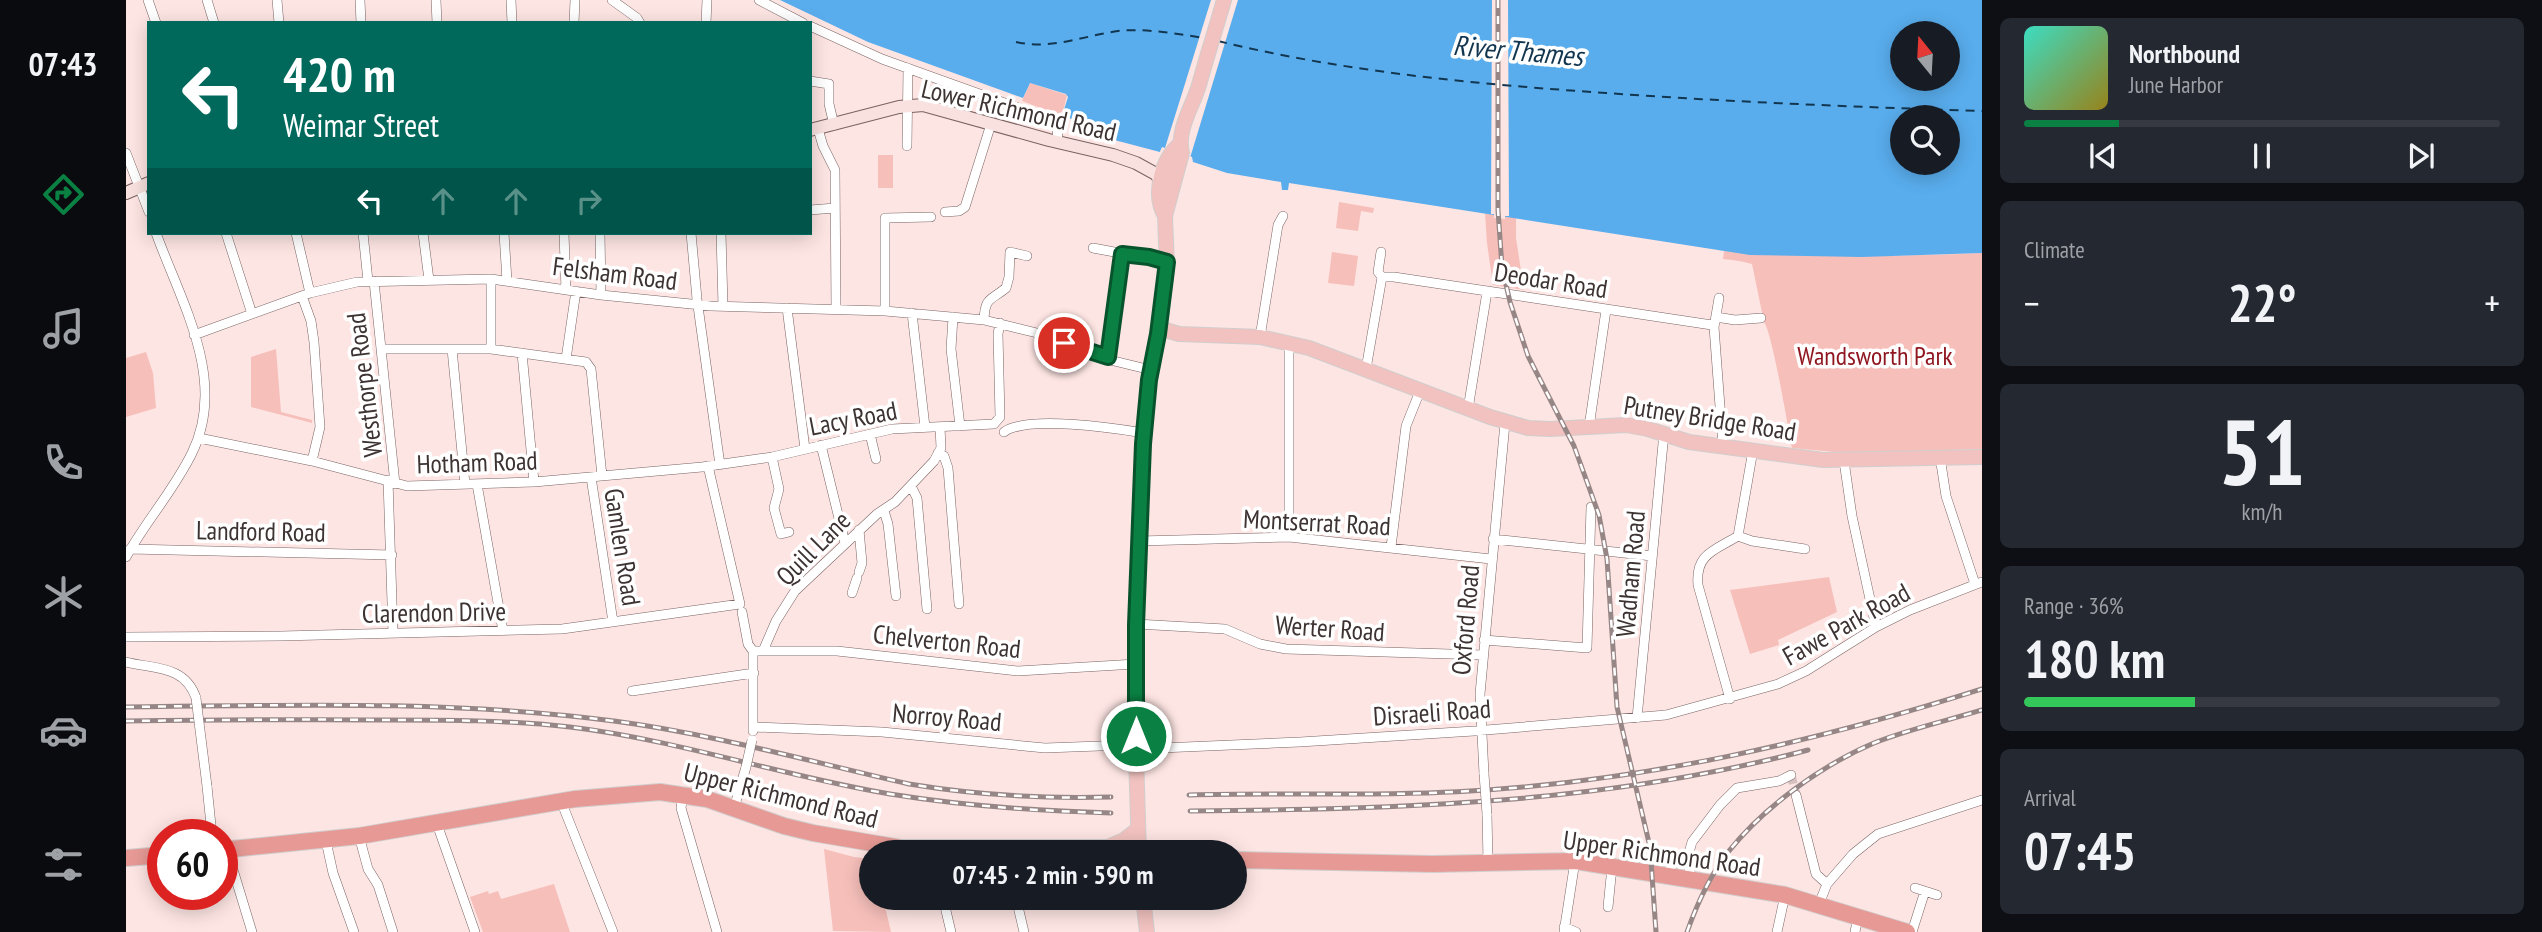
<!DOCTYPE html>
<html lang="en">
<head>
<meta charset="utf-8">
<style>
  :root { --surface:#171b24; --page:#242831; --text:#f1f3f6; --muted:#9ea1a6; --line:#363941; --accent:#0b8043 }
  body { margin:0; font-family:"PT Sans Narrow",sans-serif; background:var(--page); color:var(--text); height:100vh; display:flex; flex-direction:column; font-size:26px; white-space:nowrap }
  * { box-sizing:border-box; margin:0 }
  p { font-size:23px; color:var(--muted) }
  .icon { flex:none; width:38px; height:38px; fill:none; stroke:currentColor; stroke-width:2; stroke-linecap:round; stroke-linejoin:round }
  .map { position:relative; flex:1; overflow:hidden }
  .drawer { display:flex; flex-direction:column; gap:18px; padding:18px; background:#0d0f14; width:560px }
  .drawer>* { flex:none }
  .guide { position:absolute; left:21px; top:21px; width:665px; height:214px; border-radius:0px; box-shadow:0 4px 18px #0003; background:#00695c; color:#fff; overflow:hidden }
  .needle { width:46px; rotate:342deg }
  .buttons { position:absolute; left:1764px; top:21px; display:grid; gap:14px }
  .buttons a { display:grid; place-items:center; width:70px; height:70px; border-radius:50%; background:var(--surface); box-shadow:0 4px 18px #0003; font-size:35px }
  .speed { position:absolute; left:21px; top:819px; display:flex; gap:14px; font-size:35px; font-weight:700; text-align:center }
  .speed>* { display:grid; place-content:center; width:91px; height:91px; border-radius:50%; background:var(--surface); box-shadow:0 4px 18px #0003; line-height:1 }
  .speed .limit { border:10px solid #d22; background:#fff; color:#111 }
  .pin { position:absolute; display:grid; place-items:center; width:60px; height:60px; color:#fff; margin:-30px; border:4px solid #fff; border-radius:50%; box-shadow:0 2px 7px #0007 }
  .me { position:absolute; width:77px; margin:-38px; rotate:0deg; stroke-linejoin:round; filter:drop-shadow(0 0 5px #0008) }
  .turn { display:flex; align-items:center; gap:24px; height:147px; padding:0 21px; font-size:32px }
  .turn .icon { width:91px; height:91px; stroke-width:2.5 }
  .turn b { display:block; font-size:49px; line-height:60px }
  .lanes { display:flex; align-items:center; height:66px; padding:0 21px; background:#0003; justify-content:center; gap:35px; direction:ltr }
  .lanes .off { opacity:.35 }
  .big { font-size:52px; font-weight:600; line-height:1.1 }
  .drawer .card { flex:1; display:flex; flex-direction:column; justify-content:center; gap:10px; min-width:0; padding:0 24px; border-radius:10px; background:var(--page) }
  .drawer .dial { align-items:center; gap:0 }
  .dial b { font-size:91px; line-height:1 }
  .song { display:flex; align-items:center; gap:21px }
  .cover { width:84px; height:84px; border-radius:10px; background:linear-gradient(135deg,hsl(170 70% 55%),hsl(50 70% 35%)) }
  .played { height:7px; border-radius:4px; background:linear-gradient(90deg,var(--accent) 20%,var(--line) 20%) }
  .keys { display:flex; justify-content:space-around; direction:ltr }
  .heat { display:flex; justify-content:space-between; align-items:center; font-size:38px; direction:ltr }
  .charge { height:10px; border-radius:5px; background:linear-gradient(90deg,#34c759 36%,var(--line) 0) }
  .trip { position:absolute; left:733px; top:840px; width:388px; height:70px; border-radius:35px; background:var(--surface); box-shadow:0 4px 18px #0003; font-weight:600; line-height:70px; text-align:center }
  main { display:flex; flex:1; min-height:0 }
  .menu { display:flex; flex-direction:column; width:126px; justify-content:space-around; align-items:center; background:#090b0e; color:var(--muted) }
  .menu .icon { width:49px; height:49px }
  .menu .active { color:var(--accent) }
  .menu b { font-size:32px; color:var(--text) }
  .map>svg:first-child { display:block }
  .green { fill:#f6bfba }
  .water { fill:#59aded; fill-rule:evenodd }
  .pier { fill:#fde5e3 }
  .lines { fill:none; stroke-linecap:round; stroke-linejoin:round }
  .ferry { stroke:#133650; stroke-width:2; stroke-dasharray:9 7; stroke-linecap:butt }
  .street-tunnel { stroke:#d6c1c0; stroke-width:9; stroke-dasharray:9 4.5; stroke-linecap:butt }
  .street-casing { stroke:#796463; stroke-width:10 }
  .secondary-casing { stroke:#796463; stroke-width:14 }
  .primary-casing { stroke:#d0cece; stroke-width:16 }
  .highway-casing { stroke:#d0cece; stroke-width:18 }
  .street { stroke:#fff; stroke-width:9 }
  .secondary { stroke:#f8e1df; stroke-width:12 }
  .primary { stroke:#f1c2bf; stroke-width:14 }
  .highway { stroke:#e79a95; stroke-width:16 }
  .rail-casing { stroke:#968685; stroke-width:5 }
  .rail { stroke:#fff; stroke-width:2.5; stroke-dasharray:8; stroke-linecap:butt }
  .street-bridge-casing { stroke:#796463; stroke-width:10; stroke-linecap:butt }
  .street-bridge { stroke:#fff; stroke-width:9 }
  .route-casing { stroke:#07532c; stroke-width:18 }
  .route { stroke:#0b8043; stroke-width:12 }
  .labels { text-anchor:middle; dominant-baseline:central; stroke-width:7; stroke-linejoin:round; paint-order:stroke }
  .street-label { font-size:26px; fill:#3c3332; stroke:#fff }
  .park-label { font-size:26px; fill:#8f161f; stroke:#fff }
  .water-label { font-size:28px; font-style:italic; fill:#133650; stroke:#fff }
</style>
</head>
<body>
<main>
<nav class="menu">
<b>07:43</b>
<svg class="icon active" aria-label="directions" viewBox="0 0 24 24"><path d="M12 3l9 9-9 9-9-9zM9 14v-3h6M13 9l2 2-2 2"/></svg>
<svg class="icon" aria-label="music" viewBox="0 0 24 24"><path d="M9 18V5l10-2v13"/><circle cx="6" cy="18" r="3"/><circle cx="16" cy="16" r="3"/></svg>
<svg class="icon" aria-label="phone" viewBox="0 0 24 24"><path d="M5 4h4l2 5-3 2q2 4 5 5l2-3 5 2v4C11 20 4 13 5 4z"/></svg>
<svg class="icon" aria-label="climate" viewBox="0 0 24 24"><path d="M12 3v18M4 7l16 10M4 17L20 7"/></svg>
<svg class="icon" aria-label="car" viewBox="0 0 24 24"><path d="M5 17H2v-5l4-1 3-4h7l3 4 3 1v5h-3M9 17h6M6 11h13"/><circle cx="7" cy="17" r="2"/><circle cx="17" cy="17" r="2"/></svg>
<svg class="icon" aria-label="filters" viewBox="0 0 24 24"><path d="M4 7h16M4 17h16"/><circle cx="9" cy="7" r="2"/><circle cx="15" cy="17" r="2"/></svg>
</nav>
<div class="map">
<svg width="1856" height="932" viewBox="0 0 1856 932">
  <rect width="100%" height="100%" fill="#fde5e3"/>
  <path class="green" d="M904 83 941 95 936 116 896 101Z
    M752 155H767V188H752Z
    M1213 202 1248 208 1247 213 1235 211 1232 231 1210 228Z
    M1359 213 1390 217V238L1398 290 1367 285 1361 243Z
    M1598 251C1683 257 1770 257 1856 253V449L1719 453 1666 448C1662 427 1646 332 1638 322L1626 264C1615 261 1607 260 1597 259Z
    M1206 252 1232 256 1228 286 1202 283Z
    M150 349 155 412 186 420V423L125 407V357Z
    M20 352 27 373 30 408 0 417V358Z
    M1703 577 1711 612 1652 640 1653 645 1624 654 1604 590Z
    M698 849 728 857 745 859 746 898H757L765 932 707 931Z
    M428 884 444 932H357L344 897 362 891 363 894 372 891 375 899Z"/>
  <path class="water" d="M654 0H1856V253L1736 257 1624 255 1163 183 1162 190H1156L1155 182 1101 173 1067 162 1066 157 1036 147 1034 152 973 136 975 128 936 116 942 97 940 94 904 83 897 98 742 42ZM1776 33H1822V79H1776ZM1776 117H1822V163H1776Z"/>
  <path class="pier" d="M1085 0H1112L1064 158 1066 161 1065 165 1064 160 1038 152 1033 156 1035 149 1039 148Z
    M1366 0H1382L1383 216H1379V219L1368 218V214H1365Z"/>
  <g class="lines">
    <path class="ferry" d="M1092 41C1219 72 1349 84 1480 93 1605 102 1730 107 1856 111
      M890 42C925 50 957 36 992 31 1021 28 1050 34 1079 38"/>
    <path class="street-tunnel" d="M1665 775 1670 795"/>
    <g class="street-casing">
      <path id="street" d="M22 0 30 23
        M81 0 88 23
        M151 0 153 23
        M234 0 235 23
        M310 0 311 23
        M385 0 386 23
        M486 0 511 18 514 23
        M633 0 677 23
        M448 23 449 0
        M580 23 581 0
        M684 26 756 59 923 119 931 126 932 142
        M684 81 703 84V104L708 125
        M692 129 697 146 709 170 710 309
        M781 146 782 68
        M0 153 23 212
        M684 210 709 208
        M819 212 833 211 839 207 865 124
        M100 233 126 314
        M170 233 184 293
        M237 233 242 281
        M297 233 303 280
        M378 233 381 281
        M438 233 440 290
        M474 233 475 295
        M565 233 571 299 594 465
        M595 233 597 306
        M967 248 1041 262
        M1256 277H1268L1586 325 1588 327
        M248 281 269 484
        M176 296 185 321 188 342 194 427 186 461
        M1593 298 1588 327 1597 446
        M661 308 679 449
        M759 311V218L805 217
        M786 313 799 427
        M827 317 825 349 834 426
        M1590 317 1609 320 1635 318
        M858 320C859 297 864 301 880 288L883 277 884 252 901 256
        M68 335 184 293 231 282 365 279 475 295 585 306 759 311 858 320 911 333
        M919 336 988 361 1025 370
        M1134 337 1152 225 1157 216
        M255 349H365L460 362 465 369 476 476
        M326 349 339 484
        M365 349V279
        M396 353 408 482
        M982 357 997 254
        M440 359 450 291
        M1240 369 1256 277 1252 272 1255 252
        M1342 409 1361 292
        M1463 427 1480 310
        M878 432C901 415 988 428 1018 433
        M744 434 750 459
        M73 438 186 461 281 486 408 482 576 467 646 457 766 429 868 424 874 417 872 334 874 323
        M695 445 719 543
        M812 453 818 456 822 468 833 604
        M646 457 653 489 648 508 655 534 663 532
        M1814 457 1820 496 1849 584
        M1718 461 1726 516 1750 627
        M465 477 487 622
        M262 480 267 633
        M351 484 377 631
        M785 486 791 498 801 609
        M758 511 762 524 770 596
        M1612 536 1627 450
        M1163 537V343
        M1367 539 1526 556
        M1013 541 1163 537 1365 559
        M1265 547 1280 426 1294 391
        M4 549 266 555
        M0 557C20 521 48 490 66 453 102 380 55 302 30 233
        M733 572 736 563 733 530
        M726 593 731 578
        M616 612 622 644 627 651V731
        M1010 624 1099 629 1134 644 1160 649 1357 655
        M0 637 155 636 436 629 614 604 582 466
        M1358 640 1461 648 1465 507
        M627 651H711L892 671 1010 664
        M637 651 650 621 669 591 751 514 769 502 808 461 815 448 814 427
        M0 662C28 669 59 665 70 698
        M506 691 628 673
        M1604 699 1572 585C1569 553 1590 550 1612 536L1626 541 1679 549
        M1511 718 1538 433
        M627 727 756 732 919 748 1001 745 1035 748 1174 742 1348 731 1540 715 1652 684 1680 671 1750 627 1784 610 1856 582
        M1358 774 1354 694 1379 423
        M81 786 86 835
        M557 794 555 808 591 932
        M1670 795 1690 874 1701 884
        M435 801 487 932
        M608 808 620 767
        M1361 814 1362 862
        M311 824 349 932
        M233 836 242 869 252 885 267 932
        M200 841 207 873 228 932
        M101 850 126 932
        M1542 877 1545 866 1549 862 1560 863
        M1562 880 1564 870 1560 863 1566 842 1594 805 1611 788 1653 781 1665 775
        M1789 888 1811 895
        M817 898 825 932
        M890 898 898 932
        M1062 902 1096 898
        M1693 904 1701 884 1727 854 1752 834 1856 800
        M1482 907 1486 867
        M1438 927 1450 932
        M1438 932 1449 861
        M1651 932 1659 895
        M1729 932 1732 916
        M1786 932 1799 891"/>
    </g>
    <g class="secondary-casing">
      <path id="secondary" d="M684 130 773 107 797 105 923 140 987 155 1010 163 1030 174 1034 180
        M0 193 23 183"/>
    </g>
    <g class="primary-casing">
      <path id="primary" d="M1039 216C1026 194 1036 159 1054 144
        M1033 328 1053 334 1134 337 1183 348 1364 417 1402 428 1424 429 1500 425 1522 429 1563 442 1697 460 1856 457
        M979 848 998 840 1012 829
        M1013 852 1010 755V624L1017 445 1023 380 1033 332 1041 267 1039 216 1056 153C1050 130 1067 106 1073 85 1081 56 1090 28 1098 0
        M1017 898 1021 932"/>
    </g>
    <g class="highway-casing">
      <path id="highway" d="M96 850 233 836 449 799 534 792 581 799 658 826 687 833 775 848H979L996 852
        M0 858 37 855
        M1110 860 1307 864 1450 861 1659 895 1781 932"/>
    </g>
    <use href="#street" class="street"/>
    <use href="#secondary" class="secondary"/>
    <use href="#primary" class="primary"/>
    <use href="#highway" class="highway"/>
    <g class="rail-casing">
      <path id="rail" d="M1372 0V210L1376 267 1384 302 1402 356 1448 446 1473 515 1481 559 1491 707 1524 847 1530 932
        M0 707C162 705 326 700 488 721 587 734 686 762 783 784 850 795 917 799 985 797
        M0 721C86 720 173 719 259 720 320 720 383 720 444 727 552 740 656 776 764 794 838 806 911 811 985 813
        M1063 795C1157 792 1250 797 1344 791 1519 781 1689 742 1856 689
        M1064 811C1272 809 1480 804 1682 750
        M1561 932C1571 904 1584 875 1603 851 1638 807 1696 765 1748 743 1783 729 1820 721 1856 710"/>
    </g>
    <use href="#rail" class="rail"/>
    <g class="street-bridge-casing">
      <path id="street-bridge" d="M70 698 81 786
        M620 767 626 740
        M1358 774 1361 814"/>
    </g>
    <use href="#street-bridge" class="street-bridge"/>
  </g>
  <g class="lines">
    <g class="route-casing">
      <path id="route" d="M938 343 982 357 996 254 1023 257 1041 262 1032 334 1023 380 1017 444 1010 625V736"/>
    </g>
    <use href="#route" class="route"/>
  </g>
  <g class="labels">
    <g class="street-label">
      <text transform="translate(893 110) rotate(13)">Lower Richmond Road</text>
      <text transform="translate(489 273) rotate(7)">Felsham Road</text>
      <text transform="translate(1425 280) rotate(9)">Deodar Road</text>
      <text transform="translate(238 385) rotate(-97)">Westhorpe Road</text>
      <text transform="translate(727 418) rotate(-11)">Lacy Road</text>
      <text transform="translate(1584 418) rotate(9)">Putney Bridge Road</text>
      <text transform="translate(351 462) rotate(-2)">Hotham Road</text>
      <text transform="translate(1191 522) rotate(3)">Montserrat Road</text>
      <text transform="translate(135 531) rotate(1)">Landford Road</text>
      <text transform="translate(497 547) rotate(81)">Gamlen Road</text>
      <text transform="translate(687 548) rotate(-45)">Quill Lane</text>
      <text transform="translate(1504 574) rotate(-85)">Wadham Road</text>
      <text transform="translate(308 612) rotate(-1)">Clarendon Drive</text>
      <text transform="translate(1339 620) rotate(-85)">Oxford Road</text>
      <text transform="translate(1720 624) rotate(-29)">Fawe Park Road</text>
      <text transform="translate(1204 628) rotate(4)">Werter Road</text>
      <text transform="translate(821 641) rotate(6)">Chelverton Road</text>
      <text transform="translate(1306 712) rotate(-4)">Disraeli Road</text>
      <text transform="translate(821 717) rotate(5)">Norroy Road</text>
      <text transform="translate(655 795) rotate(14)">Upper Richmond Road</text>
      <text transform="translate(1536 853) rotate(8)">Upper Richmond Road</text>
    </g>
    <g class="park-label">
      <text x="1749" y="355">Wandsworth Park</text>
    </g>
    <g class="water-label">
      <text transform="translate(1392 50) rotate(5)">River Thames</text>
    </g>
  </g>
</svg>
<div class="buttons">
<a><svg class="needle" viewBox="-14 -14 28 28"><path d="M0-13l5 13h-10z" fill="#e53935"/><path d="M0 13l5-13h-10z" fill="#9ea1a6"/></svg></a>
<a><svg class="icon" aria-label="search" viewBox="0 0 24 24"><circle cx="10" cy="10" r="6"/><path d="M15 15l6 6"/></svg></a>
</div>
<div class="speed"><div class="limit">60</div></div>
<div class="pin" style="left:938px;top:343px;background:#d93025"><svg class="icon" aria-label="arrive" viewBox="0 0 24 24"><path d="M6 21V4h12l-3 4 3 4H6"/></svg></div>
<svg class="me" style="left:1010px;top:736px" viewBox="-20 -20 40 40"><circle r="17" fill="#0b8043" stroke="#fff" stroke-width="3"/><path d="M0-11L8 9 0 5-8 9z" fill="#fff"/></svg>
<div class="trip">07:45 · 2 min · 590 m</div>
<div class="guide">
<div class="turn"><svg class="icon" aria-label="left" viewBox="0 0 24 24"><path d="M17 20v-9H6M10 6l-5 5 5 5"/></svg><div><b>420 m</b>Weimar Street</div></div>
<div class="lanes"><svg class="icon" aria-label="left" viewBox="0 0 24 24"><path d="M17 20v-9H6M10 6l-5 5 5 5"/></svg><svg class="icon off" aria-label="ahead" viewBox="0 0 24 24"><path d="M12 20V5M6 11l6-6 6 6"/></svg><svg class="icon off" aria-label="ahead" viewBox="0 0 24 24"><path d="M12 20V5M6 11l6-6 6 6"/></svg><svg class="icon off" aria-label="right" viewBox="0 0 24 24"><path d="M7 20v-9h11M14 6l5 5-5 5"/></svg></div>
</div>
</div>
<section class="drawer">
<div class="card">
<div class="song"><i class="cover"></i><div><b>Northbound</b><p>June Harbor</p></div></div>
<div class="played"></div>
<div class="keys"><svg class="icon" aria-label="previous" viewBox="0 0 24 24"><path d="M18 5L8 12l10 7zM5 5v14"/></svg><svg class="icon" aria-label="pause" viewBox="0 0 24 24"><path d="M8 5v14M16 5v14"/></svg><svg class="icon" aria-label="next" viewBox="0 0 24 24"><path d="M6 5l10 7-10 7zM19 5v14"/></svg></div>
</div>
<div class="card"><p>Climate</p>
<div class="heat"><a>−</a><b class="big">22°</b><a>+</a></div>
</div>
<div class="card dial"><b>51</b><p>km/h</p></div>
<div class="card"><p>Range · 36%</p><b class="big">180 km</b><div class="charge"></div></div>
<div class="card"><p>Arrival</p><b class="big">07:45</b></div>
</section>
</main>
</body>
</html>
